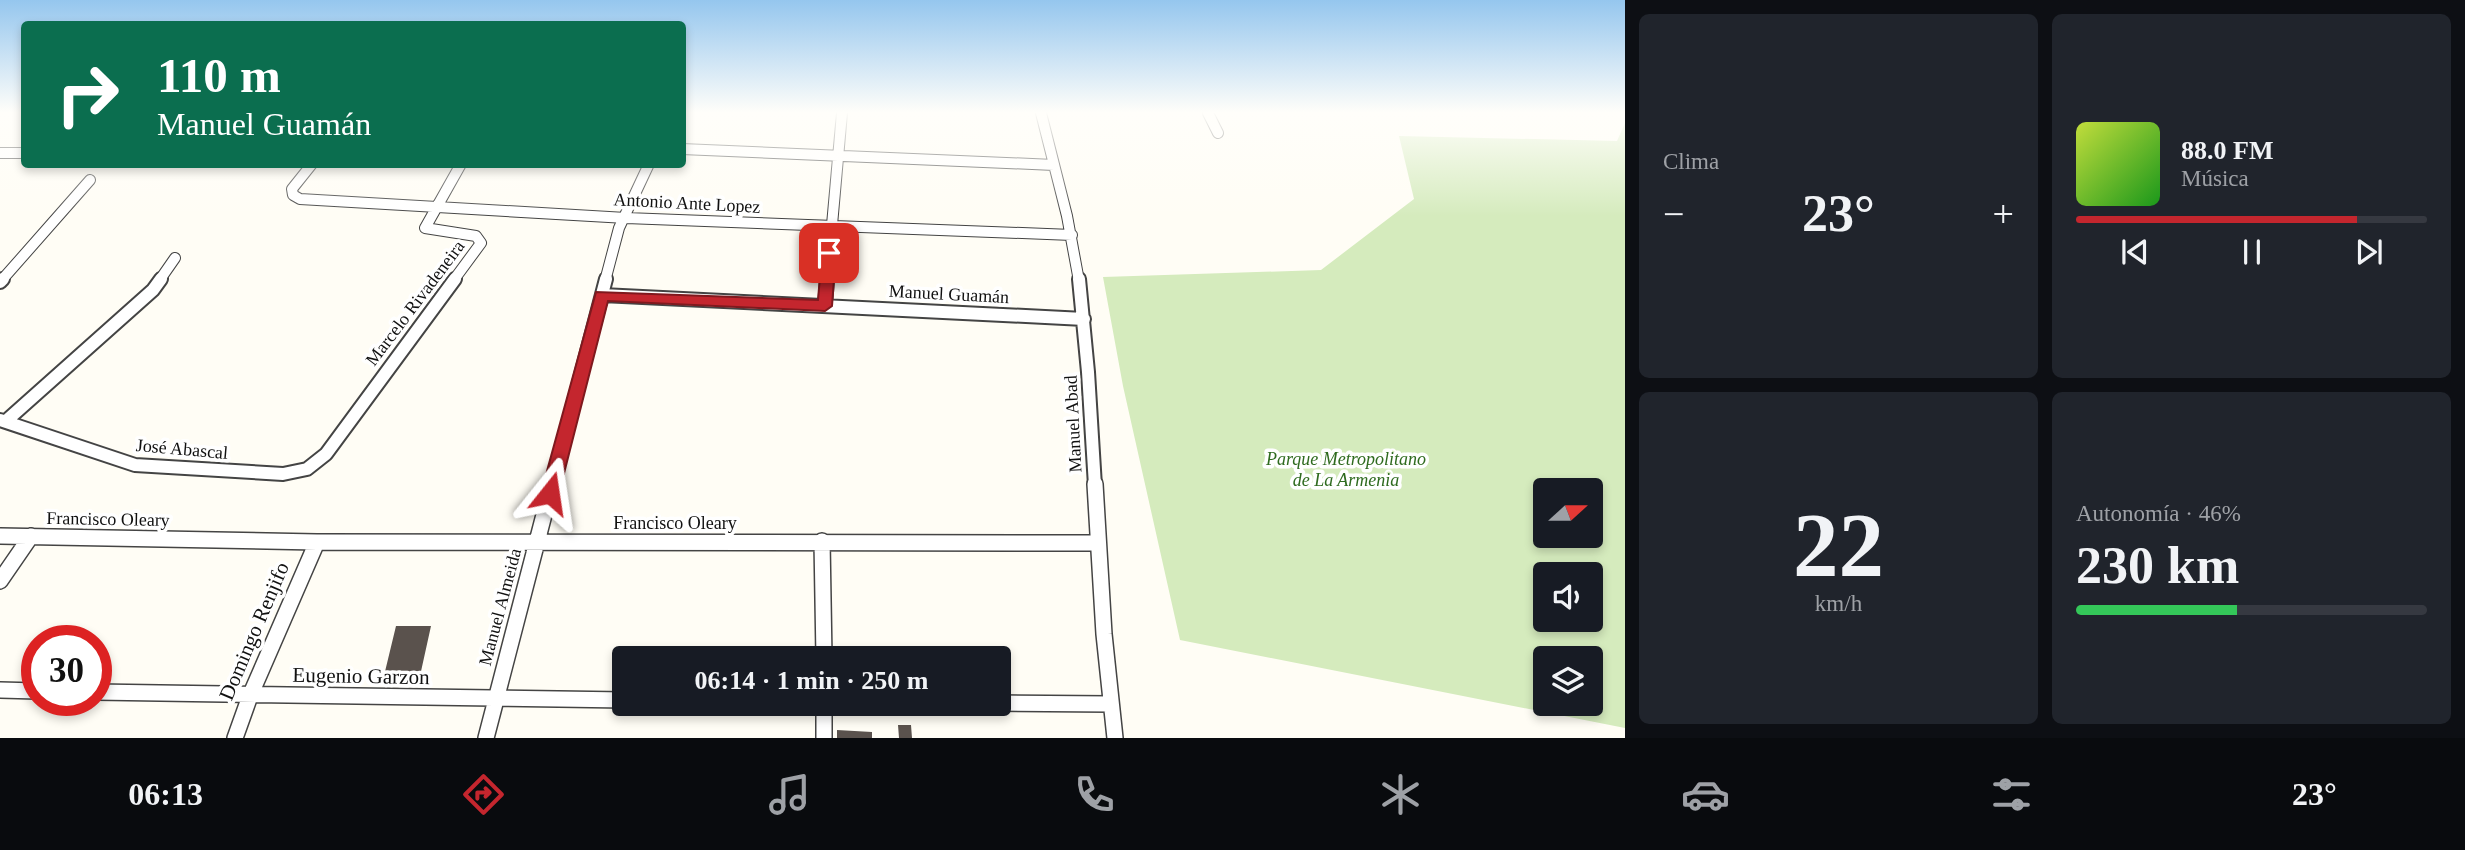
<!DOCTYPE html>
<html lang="es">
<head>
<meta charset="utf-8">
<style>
  :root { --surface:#171b24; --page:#20242c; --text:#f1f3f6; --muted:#9ea1a6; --line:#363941; --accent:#c4262e }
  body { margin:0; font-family:Georgia,serif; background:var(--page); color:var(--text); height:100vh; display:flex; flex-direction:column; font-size:26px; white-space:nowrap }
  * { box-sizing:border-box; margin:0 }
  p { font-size:23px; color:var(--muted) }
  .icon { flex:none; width:38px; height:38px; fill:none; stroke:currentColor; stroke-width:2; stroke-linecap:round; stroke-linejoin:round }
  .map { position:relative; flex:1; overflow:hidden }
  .side { display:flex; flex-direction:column; gap:14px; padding:14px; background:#0d0f14; width:840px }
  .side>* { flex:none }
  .guide { position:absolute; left:21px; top:21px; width:665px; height:147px; border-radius:7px; box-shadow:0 4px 10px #0003; background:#0b6e4f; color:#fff; overflow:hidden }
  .needle { width:46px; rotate:69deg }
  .tools { position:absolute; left:1533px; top:478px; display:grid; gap:14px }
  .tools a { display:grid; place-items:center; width:70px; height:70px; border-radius:7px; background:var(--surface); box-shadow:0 4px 10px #0003; font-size:35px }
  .speed { position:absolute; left:21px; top:625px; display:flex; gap:14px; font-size:35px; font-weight:700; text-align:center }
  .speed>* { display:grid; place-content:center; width:91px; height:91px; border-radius:50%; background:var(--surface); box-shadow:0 4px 10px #0003; line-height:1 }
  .speed .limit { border:10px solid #d22; background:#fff; color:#111 }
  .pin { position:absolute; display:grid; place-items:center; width:60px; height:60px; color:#fff; margin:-30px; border-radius:14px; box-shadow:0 4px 10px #0006 }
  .me { position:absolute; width:77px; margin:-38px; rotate:15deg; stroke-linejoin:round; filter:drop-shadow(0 0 5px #0008) }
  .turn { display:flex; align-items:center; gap:24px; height:147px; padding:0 21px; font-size:32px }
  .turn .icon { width:91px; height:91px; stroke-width:2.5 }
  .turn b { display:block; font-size:49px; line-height:60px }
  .big { font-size:52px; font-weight:800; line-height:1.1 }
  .side .tile { flex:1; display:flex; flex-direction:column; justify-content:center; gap:10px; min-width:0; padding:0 24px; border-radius:10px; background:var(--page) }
  .side .dial { align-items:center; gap:0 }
  .dial b { font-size:91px; line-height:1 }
  .song { display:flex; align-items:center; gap:21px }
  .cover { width:84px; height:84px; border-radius:10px; background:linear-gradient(135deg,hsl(70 70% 55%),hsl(120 70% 35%)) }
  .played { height:7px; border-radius:4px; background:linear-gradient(90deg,var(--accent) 80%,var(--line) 80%) }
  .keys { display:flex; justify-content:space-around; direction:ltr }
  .heat { display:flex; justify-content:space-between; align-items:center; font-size:38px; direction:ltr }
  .charge { height:10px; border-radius:5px; background:linear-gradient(90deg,#34c759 46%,var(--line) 0) }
  .side .tiles { flex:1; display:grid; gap:14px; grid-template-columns:repeat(2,1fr) }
  .trip { position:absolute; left:612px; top:646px; width:399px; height:70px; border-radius:7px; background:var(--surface); box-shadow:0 4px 10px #0003; font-weight:800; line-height:70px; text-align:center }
  .tab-bar { display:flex; height:112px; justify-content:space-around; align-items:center; background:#090b0e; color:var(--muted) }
  .tab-bar .icon { width:49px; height:49px }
  .tab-bar .selected { color:var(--accent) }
  .tab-bar b { font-size:32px; color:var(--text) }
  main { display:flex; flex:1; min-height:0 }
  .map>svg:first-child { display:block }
  .green { fill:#d5ebbd; fill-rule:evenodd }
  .building { fill:#5a524d }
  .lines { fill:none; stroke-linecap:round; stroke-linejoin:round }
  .minor-far2-casing { stroke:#444; stroke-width:12 }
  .minor-far1-casing { stroke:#444; stroke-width:16 }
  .minor-casing { stroke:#444; stroke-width:18 }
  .minor-far2 { stroke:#fff; stroke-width:10 }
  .minor-far1 { stroke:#fff; stroke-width:12 }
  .minor { stroke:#fff; stroke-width:15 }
  .route { fill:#c4262e; stroke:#7f191e; stroke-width:2 }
  .labels { text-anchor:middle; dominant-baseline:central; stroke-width:7; stroke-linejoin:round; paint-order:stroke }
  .street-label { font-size:18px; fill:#111; stroke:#fff }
  .park-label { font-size:18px; font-style:italic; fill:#2f6b1f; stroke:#fff }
  .near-street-label { font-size:21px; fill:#111; stroke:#fff }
</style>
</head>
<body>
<main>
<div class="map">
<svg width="1625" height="738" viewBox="0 0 1625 738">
  <rect width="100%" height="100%" fill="#fffdf5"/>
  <path class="green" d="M1625 123V728L1180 640 1123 386 1103 277 1321 270 1414 199 1399 136 1617 141ZM1545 490H1591V536H1545ZM1545 574H1591V620H1545ZM1545 658H1591V704H1545Z"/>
  <path class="building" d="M396 626H431L418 685 382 684Z
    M898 725H911L912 738H899Z
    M837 730 872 732V738H837Z"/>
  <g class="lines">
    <g class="minor-far2-casing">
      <path id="minor-far2" d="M1041 113 1067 216 1079 281
        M1208 113 1218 133
        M682 149 1054 165
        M0 153H24
        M312 164 292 189 293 195 300 199 626 218 1072 235
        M1 281 90 180
        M159 281 175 258
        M453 281 481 243 476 236 425 228 461 164
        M605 281 619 228 649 164
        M827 281 842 113"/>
    </g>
    <g class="minor-far1-casing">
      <path id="minor-far1" d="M1079 279 1088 372 1095 486
        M0 282 3 279
        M602 295 1084 319
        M825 306 827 279
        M0 420 135 465 283 474 307 469 326 454 455 279
        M6 421 153 290 161 279
        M552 486 606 279"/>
    </g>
    <g class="minor-casing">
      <path id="minor" d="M1095 484 1104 634 1115 738
        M0 536 317 542 1097 543
        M822 541 824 658
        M0 581 31 536
        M0 690 37 691
        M96 692 625 700
        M999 703 1110 704
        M824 704V738
        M235 738 250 696 317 542
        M486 738 552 484"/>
    </g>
    <use href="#minor-far2" class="minor-far2"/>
    <use href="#minor-far1" class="minor-far1"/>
    <use href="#minor" class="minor"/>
  </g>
  <linearGradient id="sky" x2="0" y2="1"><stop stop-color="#95c6ee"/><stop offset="0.52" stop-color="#fffefa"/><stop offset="1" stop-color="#fffefa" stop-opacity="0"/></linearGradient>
  <rect width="1625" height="216" fill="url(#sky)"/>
  <path class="route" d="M829 248 836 253 832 306 825 311 608 301 559 493 556 499 550 501 544 499 541 493 596 292 818 300 822 253Z"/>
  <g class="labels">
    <g class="street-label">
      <text transform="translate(687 203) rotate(3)">Antonio Ante Lopez</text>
      <text transform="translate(949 294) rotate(3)">Manuel Guamán</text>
      <text transform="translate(415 303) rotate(-53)">Marcelo Rivadeneira</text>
      <text transform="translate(1073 424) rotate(-93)">Manuel Abad</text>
      <text transform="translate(182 449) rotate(5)">José Abascal</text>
      <text transform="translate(108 519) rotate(1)">Francisco Oleary</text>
      <text x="675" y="523">Francisco Oleary</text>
      <text transform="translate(500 607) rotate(-75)">Manuel Almeida</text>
    </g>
    <g class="park-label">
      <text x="1346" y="459">Parque Metropolitano<tspan x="1346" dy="21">de La Armenia</tspan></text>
    </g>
    <g class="near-street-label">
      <text transform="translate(254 631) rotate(-67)">Domingo Renjifo</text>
      <text transform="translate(361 676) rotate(1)">Eugenio Garzon</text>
    </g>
  </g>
</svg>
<div class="tools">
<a><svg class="needle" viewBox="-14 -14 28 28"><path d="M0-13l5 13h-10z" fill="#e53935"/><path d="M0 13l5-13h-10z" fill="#9ea1a6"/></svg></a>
<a><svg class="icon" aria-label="sound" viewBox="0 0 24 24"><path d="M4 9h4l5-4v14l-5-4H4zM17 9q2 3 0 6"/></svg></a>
<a><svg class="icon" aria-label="layers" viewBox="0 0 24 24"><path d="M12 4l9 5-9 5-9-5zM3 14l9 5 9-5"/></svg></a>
</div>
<div class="speed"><div class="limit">30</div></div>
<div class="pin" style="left:829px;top:253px;background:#d93025"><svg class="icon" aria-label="arrive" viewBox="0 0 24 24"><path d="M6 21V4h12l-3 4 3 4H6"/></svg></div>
<svg class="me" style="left:550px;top:493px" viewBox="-20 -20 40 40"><path d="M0-17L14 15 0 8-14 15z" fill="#c4262e" stroke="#fff" stroke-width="4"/></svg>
<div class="trip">06:14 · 1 min · 250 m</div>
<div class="guide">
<div class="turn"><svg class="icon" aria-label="right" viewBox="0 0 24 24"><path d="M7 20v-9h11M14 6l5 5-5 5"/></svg><div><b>110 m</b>Manuel Guamán</div></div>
</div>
</div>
<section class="side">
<div class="tiles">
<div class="tile"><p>Clima</p>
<div class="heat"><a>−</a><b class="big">23°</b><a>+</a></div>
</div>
<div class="tile">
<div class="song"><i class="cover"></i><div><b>88.0 FM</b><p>Música</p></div></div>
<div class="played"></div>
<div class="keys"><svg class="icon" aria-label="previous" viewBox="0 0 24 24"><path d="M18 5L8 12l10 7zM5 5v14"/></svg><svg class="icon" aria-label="pause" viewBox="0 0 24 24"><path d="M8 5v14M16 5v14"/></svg><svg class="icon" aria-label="next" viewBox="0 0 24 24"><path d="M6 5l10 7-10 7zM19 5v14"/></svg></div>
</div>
<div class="tile dial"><b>22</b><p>km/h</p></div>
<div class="tile"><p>Autonomía · 46%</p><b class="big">230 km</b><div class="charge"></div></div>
</div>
</section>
</main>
<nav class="tab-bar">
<b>06:13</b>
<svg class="icon selected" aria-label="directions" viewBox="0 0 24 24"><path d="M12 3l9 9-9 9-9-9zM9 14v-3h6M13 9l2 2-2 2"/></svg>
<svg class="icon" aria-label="music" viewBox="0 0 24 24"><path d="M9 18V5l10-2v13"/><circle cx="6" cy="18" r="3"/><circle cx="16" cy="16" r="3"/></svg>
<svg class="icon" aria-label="phone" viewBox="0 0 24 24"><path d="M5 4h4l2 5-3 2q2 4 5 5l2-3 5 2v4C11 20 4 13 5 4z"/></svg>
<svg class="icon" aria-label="climate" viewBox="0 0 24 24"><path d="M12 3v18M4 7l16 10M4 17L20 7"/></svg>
<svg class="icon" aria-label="car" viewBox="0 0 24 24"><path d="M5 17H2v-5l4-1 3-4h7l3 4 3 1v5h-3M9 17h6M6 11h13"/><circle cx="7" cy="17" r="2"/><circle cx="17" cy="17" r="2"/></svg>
<svg class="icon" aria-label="filters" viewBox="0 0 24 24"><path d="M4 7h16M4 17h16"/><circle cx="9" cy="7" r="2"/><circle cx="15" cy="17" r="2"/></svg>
<b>23°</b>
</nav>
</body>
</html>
